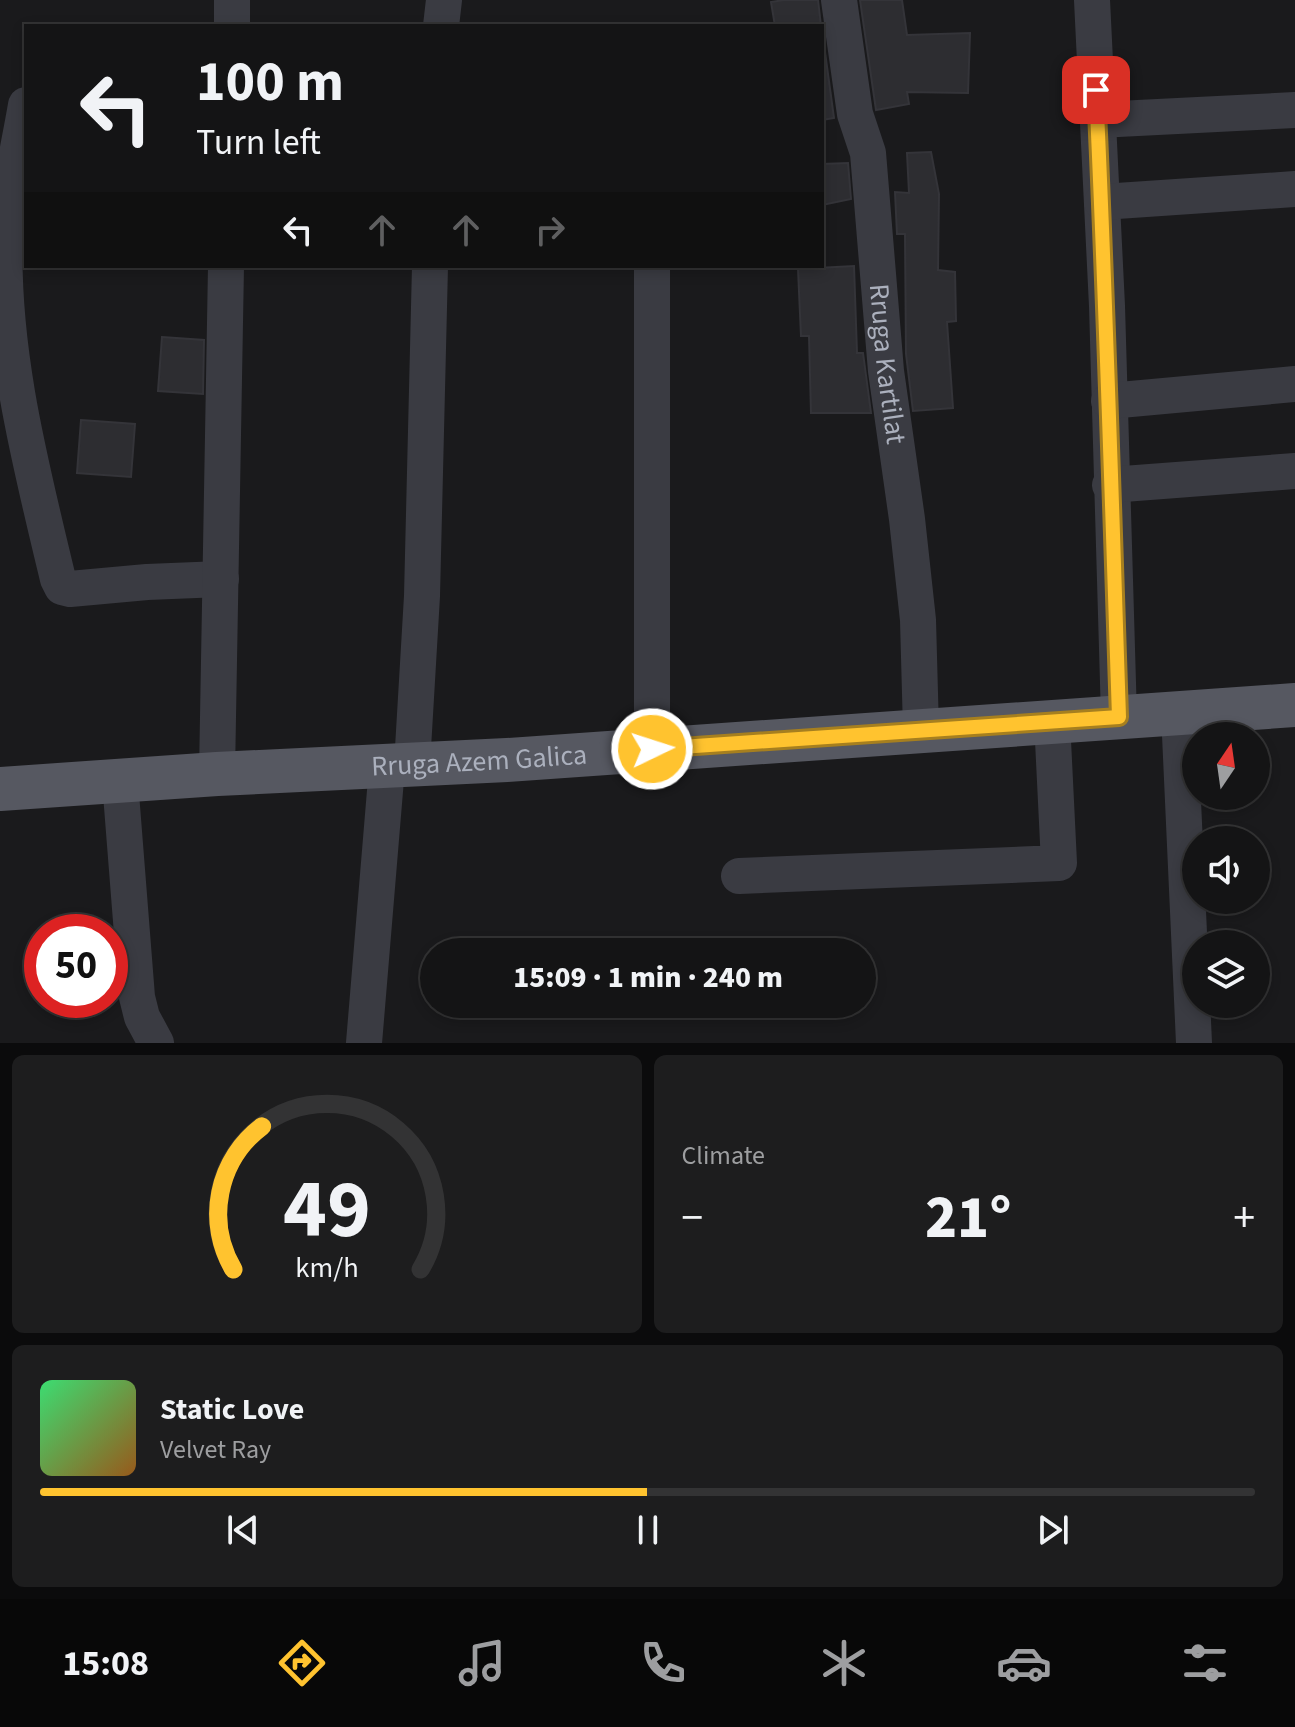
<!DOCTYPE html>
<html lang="en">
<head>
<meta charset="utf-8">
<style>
  :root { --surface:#141415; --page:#1d1d1e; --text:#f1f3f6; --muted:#9d9ea0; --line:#333334; --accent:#ffc32f }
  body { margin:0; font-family:"Source Sans 3",sans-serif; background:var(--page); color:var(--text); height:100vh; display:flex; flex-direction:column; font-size:30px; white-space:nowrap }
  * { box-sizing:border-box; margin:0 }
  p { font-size:26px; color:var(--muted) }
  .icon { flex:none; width:44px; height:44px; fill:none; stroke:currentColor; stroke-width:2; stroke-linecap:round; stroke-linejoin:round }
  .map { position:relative; height:1043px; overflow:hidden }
  .drawer { display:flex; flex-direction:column; gap:12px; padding:12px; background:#0b0b0c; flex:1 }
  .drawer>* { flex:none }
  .banner { position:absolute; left:24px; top:24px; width:800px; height:244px; border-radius:0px; box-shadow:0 4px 12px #0003,0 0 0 2px var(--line); background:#141415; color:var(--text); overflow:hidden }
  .needle { width:52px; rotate:13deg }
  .tools { position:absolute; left:1182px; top:722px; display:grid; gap:16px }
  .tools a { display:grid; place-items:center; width:88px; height:88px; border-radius:50%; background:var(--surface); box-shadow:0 4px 12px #0003,0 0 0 2px var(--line); font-size:40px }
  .speed { position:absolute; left:24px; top:914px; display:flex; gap:16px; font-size:40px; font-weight:700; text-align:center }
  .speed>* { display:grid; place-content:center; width:104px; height:104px; border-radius:50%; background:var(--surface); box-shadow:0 4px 12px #0003,0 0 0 2px var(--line); line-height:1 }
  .speed .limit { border:12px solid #d22; background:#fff; color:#111 }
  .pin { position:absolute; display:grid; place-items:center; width:68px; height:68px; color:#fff; margin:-34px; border-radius:16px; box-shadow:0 4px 12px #0006 }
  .me { position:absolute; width:88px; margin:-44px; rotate:86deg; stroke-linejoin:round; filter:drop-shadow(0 0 6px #0008) }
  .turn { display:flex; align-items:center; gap:28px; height:168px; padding:0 40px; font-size:36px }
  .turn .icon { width:104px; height:104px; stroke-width:2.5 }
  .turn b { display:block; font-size:56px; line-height:68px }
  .lanes { display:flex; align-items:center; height:76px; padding:0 40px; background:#0003; justify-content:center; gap:40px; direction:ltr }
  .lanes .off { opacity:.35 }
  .big { font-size:60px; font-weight:800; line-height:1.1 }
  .drawer .card { flex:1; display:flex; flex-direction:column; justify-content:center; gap:12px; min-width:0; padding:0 28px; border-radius:12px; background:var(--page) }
  .drawer .dial { align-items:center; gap:0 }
  .dial svg { height:208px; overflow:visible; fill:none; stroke:var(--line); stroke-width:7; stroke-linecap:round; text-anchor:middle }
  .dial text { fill:var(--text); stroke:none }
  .song { display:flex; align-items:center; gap:24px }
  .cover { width:96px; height:96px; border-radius:12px; background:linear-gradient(135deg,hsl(140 70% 55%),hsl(30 70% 35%)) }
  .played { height:8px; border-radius:4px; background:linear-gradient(90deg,var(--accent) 50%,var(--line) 50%) }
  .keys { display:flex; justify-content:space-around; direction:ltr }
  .heat { display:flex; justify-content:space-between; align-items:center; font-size:44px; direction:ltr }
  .drawer .tiles { flex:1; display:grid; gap:12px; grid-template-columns:1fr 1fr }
  .card:last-child { grid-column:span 2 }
  .trip { position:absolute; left:420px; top:938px; width:456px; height:80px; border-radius:40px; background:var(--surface); box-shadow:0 4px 12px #0003,0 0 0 2px var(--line); font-weight:800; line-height:80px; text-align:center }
  .menu { display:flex; height:128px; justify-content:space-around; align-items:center; background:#080808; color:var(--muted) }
  .menu .icon { width:56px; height:56px }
  .menu .active { color:var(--accent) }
  .menu b { font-size:36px; color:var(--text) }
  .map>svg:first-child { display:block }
  .building { fill:#2d2d31; stroke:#343439; stroke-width:2 }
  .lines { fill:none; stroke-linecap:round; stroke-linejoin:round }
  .minor { stroke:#3a3b42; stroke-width:36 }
  .major { stroke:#565861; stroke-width:44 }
  .route-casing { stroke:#a67f1f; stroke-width:20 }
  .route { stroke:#ffc32f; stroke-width:14 }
  .labels { text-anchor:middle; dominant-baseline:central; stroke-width:8; stroke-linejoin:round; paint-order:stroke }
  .street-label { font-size:28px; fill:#abb0bd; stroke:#151518 }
</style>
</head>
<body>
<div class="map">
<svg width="1295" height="1043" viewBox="0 0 1295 1043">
  <rect width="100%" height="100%" fill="#1a1a1c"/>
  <path class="building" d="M784 0H818L821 26H775L771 2Z
    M860 0H902L907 35 970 33 968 93 907 92 909 104 876 110Z
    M822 30 834 118 822 120Z
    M931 152 939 194 938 270 955 272 956 321 947 322 953 408 913 411 906 354 905 234H897L895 192 909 193 907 153Z
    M848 163 851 199 822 205V164Z
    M854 266 857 353H863L871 413H811L809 336H801L798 269Z
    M162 337 204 340 203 394 158 391Z
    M81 420 135 424 131 477 77 473Z"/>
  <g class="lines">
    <g class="minor">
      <path id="s1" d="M839 0 855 114 868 153 886 371 907 519 918 620 921 730"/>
      <path d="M1092 0 1107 306 1119 717"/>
      <path d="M232 26V0"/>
      <path d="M441 26 444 0"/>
      <path d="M26 105C19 146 9 189 5 231 0 349 31 466 58 579L62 587 70 589 147 582 221 579"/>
      <path d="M1098 120 1295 110"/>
      <path d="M1102 202 1295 189"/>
      <path d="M1109 401 1295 384"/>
      <path d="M1110 485 1295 471"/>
      <path d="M1179 713 1194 1043"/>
      <path d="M652 749V266"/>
      <path d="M412 765 422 596 430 266"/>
      <path d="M217 774 226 266"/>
      <path d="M120 781 137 997 142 1017 156 1043"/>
      <path d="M739 876 1059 863 1052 720"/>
      <path d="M364 1043 387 767"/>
    </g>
    <path class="major" id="s2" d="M0 789 217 774 507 760 1295 705"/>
  </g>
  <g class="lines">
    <g class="route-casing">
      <path id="route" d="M652 749 1119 717C1112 508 1106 299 1096 90"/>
    </g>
    <use href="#route" class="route"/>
  </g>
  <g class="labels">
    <g class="street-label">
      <text stroke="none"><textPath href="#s1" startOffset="368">Rruga Kartilat</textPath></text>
      <text stroke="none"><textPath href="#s2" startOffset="480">Rruga Azem Galica</textPath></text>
    </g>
  </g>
</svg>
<div class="tools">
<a><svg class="needle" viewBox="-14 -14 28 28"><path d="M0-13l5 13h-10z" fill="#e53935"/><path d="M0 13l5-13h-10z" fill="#9d9ea0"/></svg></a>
<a><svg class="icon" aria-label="sound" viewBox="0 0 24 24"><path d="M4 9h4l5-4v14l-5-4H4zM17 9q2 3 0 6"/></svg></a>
<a><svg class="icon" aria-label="layers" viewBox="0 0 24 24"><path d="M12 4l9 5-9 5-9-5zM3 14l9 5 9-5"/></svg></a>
</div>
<div class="speed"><div class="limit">50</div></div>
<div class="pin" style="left:1096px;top:90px;background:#d93025"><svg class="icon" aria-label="arrive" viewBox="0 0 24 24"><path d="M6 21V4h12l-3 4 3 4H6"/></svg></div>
<svg class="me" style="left:652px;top:749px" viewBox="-20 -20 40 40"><circle r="17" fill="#ffc32f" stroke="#fff" stroke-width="3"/><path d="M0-11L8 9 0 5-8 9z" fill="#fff"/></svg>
<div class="trip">15:09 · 1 min · 240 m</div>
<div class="banner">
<div class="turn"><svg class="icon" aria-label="left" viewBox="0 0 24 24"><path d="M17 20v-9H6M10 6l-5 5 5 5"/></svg><div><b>100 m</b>Turn left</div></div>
<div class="lanes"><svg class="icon" aria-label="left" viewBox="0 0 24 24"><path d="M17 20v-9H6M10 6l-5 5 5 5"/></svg><svg class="icon off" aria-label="ahead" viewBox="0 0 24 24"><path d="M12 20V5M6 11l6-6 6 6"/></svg><svg class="icon off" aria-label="ahead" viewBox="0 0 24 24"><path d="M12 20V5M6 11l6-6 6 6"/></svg><svg class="icon off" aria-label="right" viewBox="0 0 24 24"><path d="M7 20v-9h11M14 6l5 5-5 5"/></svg></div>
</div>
</div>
<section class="drawer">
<div class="tiles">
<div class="card dial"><svg viewBox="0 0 100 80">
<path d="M14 69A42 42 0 1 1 86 69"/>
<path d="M14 69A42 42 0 0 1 25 14" stroke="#ffc32f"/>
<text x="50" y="56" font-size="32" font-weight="700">49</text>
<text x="50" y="72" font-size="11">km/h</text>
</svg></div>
<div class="card"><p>Climate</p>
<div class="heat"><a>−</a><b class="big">21°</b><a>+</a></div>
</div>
<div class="card">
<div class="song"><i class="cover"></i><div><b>Static Love</b><p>Velvet Ray</p></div></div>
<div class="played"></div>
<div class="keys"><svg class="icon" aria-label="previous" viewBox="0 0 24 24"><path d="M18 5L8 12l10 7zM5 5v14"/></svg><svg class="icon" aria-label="pause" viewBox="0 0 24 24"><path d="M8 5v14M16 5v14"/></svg><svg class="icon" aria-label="next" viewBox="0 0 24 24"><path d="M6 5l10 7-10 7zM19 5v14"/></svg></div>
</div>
</div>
</section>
<nav class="menu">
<b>15:08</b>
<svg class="icon active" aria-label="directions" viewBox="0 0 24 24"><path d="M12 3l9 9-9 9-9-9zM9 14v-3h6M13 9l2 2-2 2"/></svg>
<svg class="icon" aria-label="music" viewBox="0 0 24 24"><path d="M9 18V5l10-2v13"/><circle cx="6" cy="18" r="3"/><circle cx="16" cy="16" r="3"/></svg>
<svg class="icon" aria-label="phone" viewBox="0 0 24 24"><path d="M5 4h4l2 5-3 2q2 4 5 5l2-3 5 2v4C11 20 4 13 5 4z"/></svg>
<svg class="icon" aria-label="climate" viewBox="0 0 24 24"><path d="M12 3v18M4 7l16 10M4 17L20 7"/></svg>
<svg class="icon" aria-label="car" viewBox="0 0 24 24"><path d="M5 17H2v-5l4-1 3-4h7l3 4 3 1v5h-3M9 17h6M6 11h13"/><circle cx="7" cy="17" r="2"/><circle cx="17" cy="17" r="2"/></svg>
<svg class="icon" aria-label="filters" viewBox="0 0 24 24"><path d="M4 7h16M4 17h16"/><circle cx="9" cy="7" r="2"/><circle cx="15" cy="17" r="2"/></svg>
</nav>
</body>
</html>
